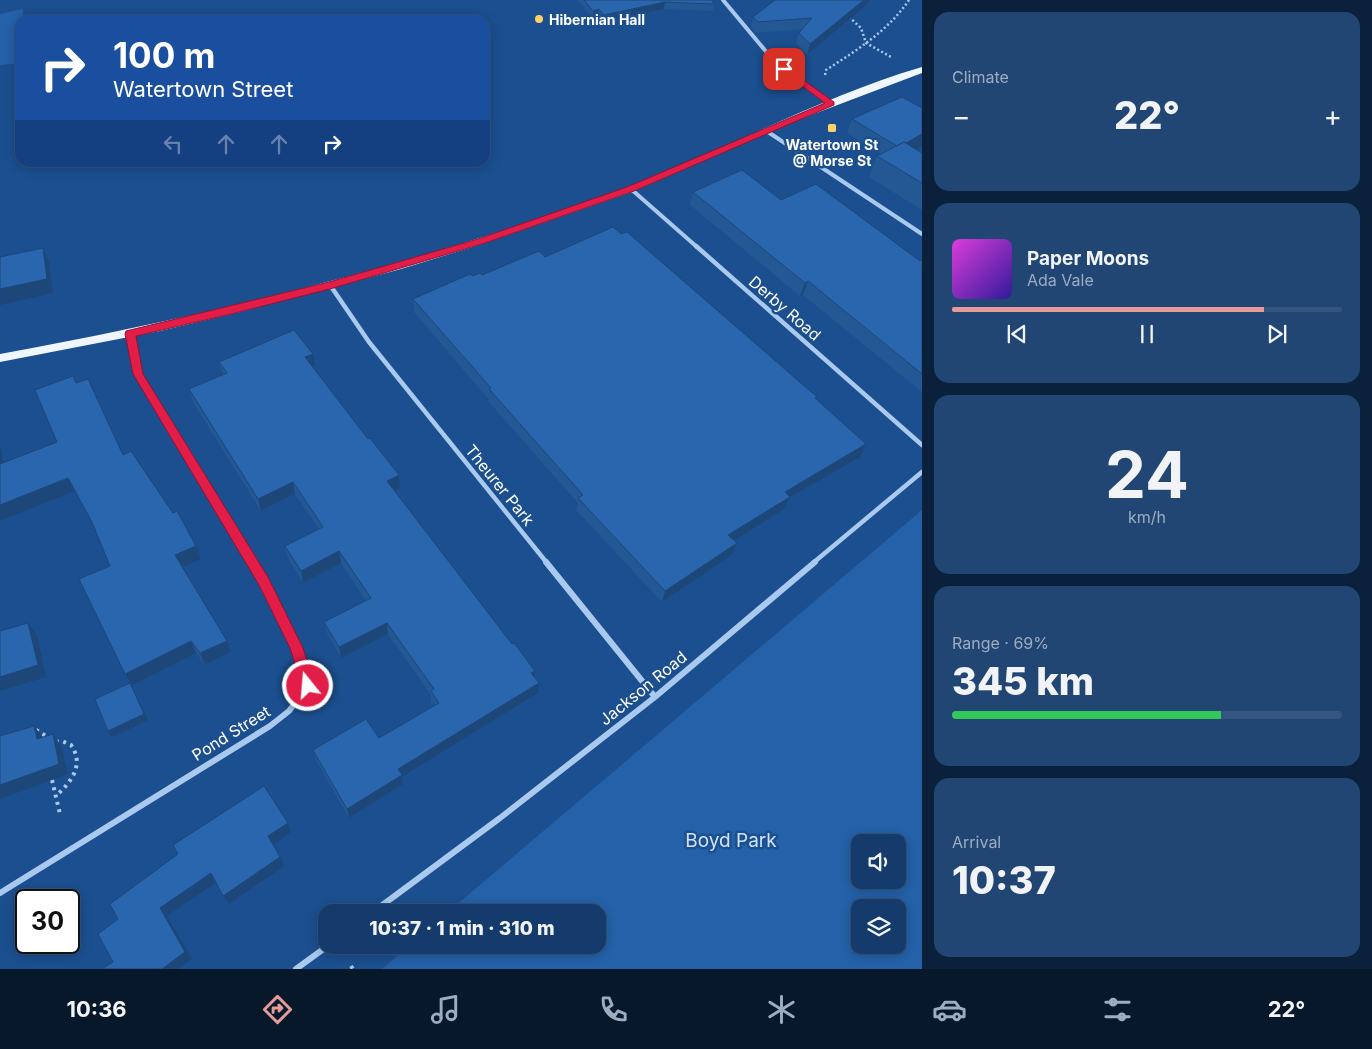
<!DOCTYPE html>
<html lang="en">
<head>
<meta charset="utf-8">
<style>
  :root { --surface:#143b6b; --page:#214673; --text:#f1f3f6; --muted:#9dadc1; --line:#33557e; --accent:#e69b98 }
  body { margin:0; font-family:Inter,sans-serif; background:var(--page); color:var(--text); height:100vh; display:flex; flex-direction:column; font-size:19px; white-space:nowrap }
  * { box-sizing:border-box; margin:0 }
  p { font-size:16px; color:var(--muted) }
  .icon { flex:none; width:28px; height:28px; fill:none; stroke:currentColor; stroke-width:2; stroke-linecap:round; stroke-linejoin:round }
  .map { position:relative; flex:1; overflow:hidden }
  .sheet { display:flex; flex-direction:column; gap:12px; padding:12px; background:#0b203b; width:450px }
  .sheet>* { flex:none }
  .banner { position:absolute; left:15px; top:15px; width:475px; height:152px; border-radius:15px; box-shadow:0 2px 12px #0003,0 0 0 1px var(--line); background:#1a4fa0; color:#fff; overflow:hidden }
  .buttons { position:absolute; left:851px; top:834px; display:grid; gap:10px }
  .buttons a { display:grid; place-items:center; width:55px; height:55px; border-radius:10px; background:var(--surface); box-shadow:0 2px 12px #0003,0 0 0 1px var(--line); font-size:25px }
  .speed { position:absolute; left:15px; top:889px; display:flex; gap:10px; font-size:25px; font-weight:700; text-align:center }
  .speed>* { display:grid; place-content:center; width:65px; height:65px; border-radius:50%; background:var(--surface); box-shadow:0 2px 12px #0003,0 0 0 1px var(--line); line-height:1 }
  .speed .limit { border:2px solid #111; border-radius:8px; background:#fff; color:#111 }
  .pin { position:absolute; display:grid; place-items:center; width:42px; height:42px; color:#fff; margin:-21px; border-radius:10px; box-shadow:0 2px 8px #0006 }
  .me { position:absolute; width:55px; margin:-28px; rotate:343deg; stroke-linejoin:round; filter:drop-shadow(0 0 4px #0008) }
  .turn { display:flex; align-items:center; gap:18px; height:105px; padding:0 15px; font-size:22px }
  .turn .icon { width:65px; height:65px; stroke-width:2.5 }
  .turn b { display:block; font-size:35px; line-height:42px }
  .lanes { display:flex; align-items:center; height:48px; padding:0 15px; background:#0003; justify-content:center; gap:25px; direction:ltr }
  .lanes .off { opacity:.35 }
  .big { font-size:38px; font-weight:800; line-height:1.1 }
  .sheet .tile { flex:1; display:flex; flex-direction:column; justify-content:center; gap:8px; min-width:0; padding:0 18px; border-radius:15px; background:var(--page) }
  .sheet .dial { align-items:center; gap:0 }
  .dial b { font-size:65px; line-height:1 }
  .song { display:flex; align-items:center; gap:15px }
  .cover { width:60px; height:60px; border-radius:8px; background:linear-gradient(135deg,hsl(300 70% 55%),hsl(250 70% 35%)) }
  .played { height:5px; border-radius:2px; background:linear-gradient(90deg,var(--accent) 80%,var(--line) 80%) }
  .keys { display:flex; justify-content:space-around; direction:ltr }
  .heat { display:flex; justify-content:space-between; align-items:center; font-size:28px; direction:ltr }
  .charge { height:8px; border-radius:4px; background:linear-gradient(90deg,#34c759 69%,var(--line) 0) }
  .trip { position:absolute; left:318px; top:904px; width:288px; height:50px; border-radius:15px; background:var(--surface); box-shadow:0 2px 12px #0003,0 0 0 1px var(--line); font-weight:800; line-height:50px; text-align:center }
  .tab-bar { display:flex; height:80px; justify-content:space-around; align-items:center; background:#08182b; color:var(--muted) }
  .tab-bar .icon { width:35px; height:35px }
  .tab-bar .selected { color:var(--accent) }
  .tab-bar b { font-size:22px; color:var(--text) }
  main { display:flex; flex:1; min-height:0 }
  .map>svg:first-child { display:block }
  .green { fill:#2461a8; fill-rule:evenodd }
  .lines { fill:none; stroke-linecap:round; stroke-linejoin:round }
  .path-far1 { stroke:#a9c9ee; stroke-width:2.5; stroke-dasharray:2 2.5; stroke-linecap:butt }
  .path { stroke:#a9c9ee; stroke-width:4; stroke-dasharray:3 4.5; stroke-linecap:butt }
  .street-far2 { stroke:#a9c9ee; stroke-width:4 }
  .street-far1 { stroke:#a9c9ee; stroke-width:4.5 }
  .street { stroke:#a9c9ee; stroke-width:6 }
  .primary { fill:#f0f6ff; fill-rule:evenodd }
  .wall { fill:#245895 }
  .shaded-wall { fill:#1d4779 }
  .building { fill:#2a66ad; stroke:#1d4779 }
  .route { fill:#e11d48; stroke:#92132f }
  .poi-dot { fill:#ffd166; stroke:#1b4f8f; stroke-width:2 }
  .labels { text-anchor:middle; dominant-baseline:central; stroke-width:5; stroke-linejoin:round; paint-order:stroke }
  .far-poi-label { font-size:14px; font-weight:bold; fill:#fff; stroke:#1b4f8f; text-anchor:start }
  .street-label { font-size:16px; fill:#fff; stroke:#1b4f8f }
  .near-park-label { font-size:19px; fill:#cfe3fa; stroke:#1b4f8f }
</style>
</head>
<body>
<main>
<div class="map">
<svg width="922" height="969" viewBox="0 0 922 969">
  <rect width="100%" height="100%" fill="#1b4f8f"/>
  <path class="green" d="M22 9 24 20H20V63L0 65V14Z
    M922 510V969H382L410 945H596V912H448ZM860 842H898V880H860ZM860 908H898V945H860Z"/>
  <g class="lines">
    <path class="path-far1" d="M849 17 861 28 866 43 891 57
      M825 75 826 70C857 50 888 31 909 0"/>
    <path class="path" d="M36 730 49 738
      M56 742 62 741 71 745C85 765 71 782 56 796
      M52 780 60 814
      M351 966 353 969"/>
    <path class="street-far2" d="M723 0 774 61 831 104
      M765 130 922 234
      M631 189 697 247"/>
    <path class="street-far1" d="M696 246 922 445
      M330 285 369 342 547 563
      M130 333 138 374 252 563
      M813 563 922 472"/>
    <path class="street" d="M546 562 655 697
      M0 893 270 726 289 711 308 686 296 648 252 562
      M373 912 500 818 655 697 815 562
      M296 969 329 945"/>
    <path class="primary" d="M922 67V73L790 123 632 192 479 245 401 269 240 312 160 331 0 362V354C213 315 422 264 625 188 725 151 819 97 922 67Z"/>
  </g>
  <path class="wall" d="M577 0H712L714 4 713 11 664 9 603 22 598 17 593 18Z
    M775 0H870L864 7 807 55 796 44 799 33 802 29 755 33 751 27 753 17Z
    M922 108V146L916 149 922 153V210L869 177 877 156 881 154 847 133 852 119Z
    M693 192 781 200 920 261 922 259V392L803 295 800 296 690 205Z
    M545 257 816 399 860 457 789 498 784 509 734 540 737 543 732 555 662 602 576 510 578 503 489 402V400L414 312 413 299 473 276 482 275Z
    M219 362 315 367 313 368 368 439 399 475 400 488 394 491 512 644 535 671V677L539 683 538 693 402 777 403 784 349 818 316 760 313 750 379 738 434 705 431 702V695L388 634 341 658 327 633 324 622 366 601 341 563 303 583 288 558 285 546 319 529 295 494 261 511 193 402 189 389 223 374Z
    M76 383 123 455 196 546 201 559 182 567 227 641 231 652 205 665 196 653 132 685 125 674 110 566 93 525 75 491 3 463 57 442Z"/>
  <path class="shaded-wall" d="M864 0H870L864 7 807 55 810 44Z
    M665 2 664 9 603 22 604 15Z
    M599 9 598 17 593 18V11Z
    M922 134V146L893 162 899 147Z
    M43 248 49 262 53 293 0 305V289Z
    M808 281 803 295 800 296 805 283Z
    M313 354 315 367 308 370 305 357Z
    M866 444 860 457 789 498 784 509 724 547 728 535 785 492Z
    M0 445 6 478 0 467Z
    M399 475 400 488 388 494 387 481Z
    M68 478 75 491 0 521V505Z
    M293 482 295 494 261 511 258 499Z
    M737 543 732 555 662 602 665 591Z
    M196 546 201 559 180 568 175 555Z
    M339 551 341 563 303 583 301 571Z
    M28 623 37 635 46 677 0 691V677Z
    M387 623 388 634 341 658 339 647Z
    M191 641 196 653 132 685 125 674Z
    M227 641 231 652 205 665 200 653Z
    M535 671 534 681 531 673Z
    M130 683 148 720 112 737 108 731Z
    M539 683 538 693 402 777 403 784 349 818 347 809 398 769Z
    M34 726 43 737 46 750 37 739Z
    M53 734 61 745 68 774 0 799V785Z
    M288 823 291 832 272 846 268 836Z
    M280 857 284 866 229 904 223 896Z
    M211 873 217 882 167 916 192 959 178 969H162L160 908Z"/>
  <path class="building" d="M584 0H712L714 4 665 2 604 15 599 9 593 11Z
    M775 0H864L810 44 799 33 812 18 758 22 753 17Z
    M902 97 922 108V134L906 143 904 142 897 146 852 119Z
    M904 142 922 153V183L877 156Z
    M742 170 781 200 816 184 920 261 922 259V374L808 281 805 283 693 192Z
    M613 227 621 234 627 232 817 397 815 398 866 444 785 492 790 497 728 535 737 543 665 591 578 498 583 495 489 389 491 388 413 299 470 274 473 276 480 273 482 275 539 251 545 257Z
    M43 248 47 279 0 289V257Z
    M294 330 313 354 305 357 368 439 370 438 399 475 387 481 512 644 514 643 535 671 531 673 539 683 398 769 402 775 347 809 313 750 366 719 379 738 439 703 431 691 434 689 387 623 339 647 324 622 371 598 339 551 301 571 285 546 323 527 293 482 258 499 189 389 227 373 219 362Z
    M73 376 76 383 88 379 123 455 131 451 173 513 177 511 196 546 175 555 227 641 200 653 191 641 125 674 79 579 110 566 92 522 68 478 0 505V464L57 442 35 390Z
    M28 623 38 665 0 677V631Z
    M130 683 144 714 108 731 95 699Z
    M34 726 37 739 53 734 59 764 0 785V736Z
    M264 786 288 823 268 836 280 857 223 896 211 873 160 908 185 952 162 969H102L113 962 98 934 118 919 110 904 178 854 173 845Z"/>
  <path class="route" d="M782 68H787L834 102V105L634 191 485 243 330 289 231 314 136 336 143 374 268 577 303 648 315 686 313 690 308 692 303 690 290 648 259 585 133 374 125 334 126 331 329 282 478 239 627 187 825 103 782 71Z"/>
  <g class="poi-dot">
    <circle cx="539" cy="19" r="5"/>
    <rect x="827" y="123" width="10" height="10" rx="2.5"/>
  </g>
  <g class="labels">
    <g class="far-poi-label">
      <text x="549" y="19">Hibernian Hall</text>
      <text x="832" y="144" text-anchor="middle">Watertown St<tspan x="832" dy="16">@ Morse St</tspan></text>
    </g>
    <g class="street-label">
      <text transform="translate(785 308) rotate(41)">Derby Road</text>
      <text transform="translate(500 485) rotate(51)">Theurer Park</text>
      <text transform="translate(643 688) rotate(-39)">Jackson Road</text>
      <text transform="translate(231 733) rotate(-32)">Pond Street</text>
    </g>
    <g class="near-park-label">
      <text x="731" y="840">Boyd Park</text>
    </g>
  </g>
</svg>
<div class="buttons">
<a><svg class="icon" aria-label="sound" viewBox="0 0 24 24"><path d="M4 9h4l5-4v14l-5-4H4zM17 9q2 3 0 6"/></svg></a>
<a><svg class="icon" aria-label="layers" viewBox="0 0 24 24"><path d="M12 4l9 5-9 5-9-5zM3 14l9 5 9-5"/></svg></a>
</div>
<div class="speed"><div class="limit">30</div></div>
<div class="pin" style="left:784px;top:69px;background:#d93025"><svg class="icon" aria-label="arrive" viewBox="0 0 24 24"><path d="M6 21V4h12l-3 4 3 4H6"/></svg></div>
<svg class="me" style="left:308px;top:686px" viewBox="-20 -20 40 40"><circle r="17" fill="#e11d48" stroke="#fff" stroke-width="3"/><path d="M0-11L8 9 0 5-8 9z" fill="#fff"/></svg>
<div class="trip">10:37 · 1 min · 310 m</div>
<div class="banner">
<div class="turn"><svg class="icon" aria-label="right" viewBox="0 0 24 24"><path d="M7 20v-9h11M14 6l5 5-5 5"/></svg><div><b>100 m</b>Watertown Street</div></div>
<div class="lanes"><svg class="icon off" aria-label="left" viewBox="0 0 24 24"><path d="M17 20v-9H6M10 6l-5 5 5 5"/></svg><svg class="icon off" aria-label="ahead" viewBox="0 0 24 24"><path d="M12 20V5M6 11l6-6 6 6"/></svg><svg class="icon off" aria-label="ahead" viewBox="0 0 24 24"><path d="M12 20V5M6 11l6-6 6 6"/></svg><svg class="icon" aria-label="right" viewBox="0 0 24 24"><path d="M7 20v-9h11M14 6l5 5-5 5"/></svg></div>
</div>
</div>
<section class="sheet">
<div class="tile"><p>Climate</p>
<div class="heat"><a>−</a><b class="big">22°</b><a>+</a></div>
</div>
<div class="tile">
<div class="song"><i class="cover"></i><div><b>Paper Moons</b><p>Ada Vale</p></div></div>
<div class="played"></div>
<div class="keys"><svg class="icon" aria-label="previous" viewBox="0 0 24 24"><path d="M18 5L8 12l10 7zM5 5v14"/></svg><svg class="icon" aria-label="pause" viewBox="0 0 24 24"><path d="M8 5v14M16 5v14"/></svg><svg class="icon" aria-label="next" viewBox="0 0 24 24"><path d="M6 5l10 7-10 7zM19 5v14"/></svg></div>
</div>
<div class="tile dial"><b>24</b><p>km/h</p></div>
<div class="tile"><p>Range · 69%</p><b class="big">345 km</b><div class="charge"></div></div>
<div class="tile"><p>Arrival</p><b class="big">10:37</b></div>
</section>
</main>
<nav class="tab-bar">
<b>10:36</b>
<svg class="icon selected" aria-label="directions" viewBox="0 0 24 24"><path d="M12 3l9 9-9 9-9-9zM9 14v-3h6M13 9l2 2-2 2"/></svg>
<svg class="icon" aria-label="music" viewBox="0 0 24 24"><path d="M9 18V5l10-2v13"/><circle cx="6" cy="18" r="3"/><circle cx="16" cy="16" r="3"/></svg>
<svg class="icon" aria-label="phone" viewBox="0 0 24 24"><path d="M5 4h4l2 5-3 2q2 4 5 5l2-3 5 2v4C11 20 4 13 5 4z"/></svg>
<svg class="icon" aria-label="climate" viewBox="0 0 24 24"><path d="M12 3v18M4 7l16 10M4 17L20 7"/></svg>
<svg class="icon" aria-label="car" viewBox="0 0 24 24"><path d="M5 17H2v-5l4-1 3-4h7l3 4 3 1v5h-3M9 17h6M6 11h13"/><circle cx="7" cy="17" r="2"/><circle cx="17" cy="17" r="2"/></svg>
<svg class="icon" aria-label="filters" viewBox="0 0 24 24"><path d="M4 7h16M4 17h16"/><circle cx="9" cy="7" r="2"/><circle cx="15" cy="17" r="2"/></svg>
<b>22°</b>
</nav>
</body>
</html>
